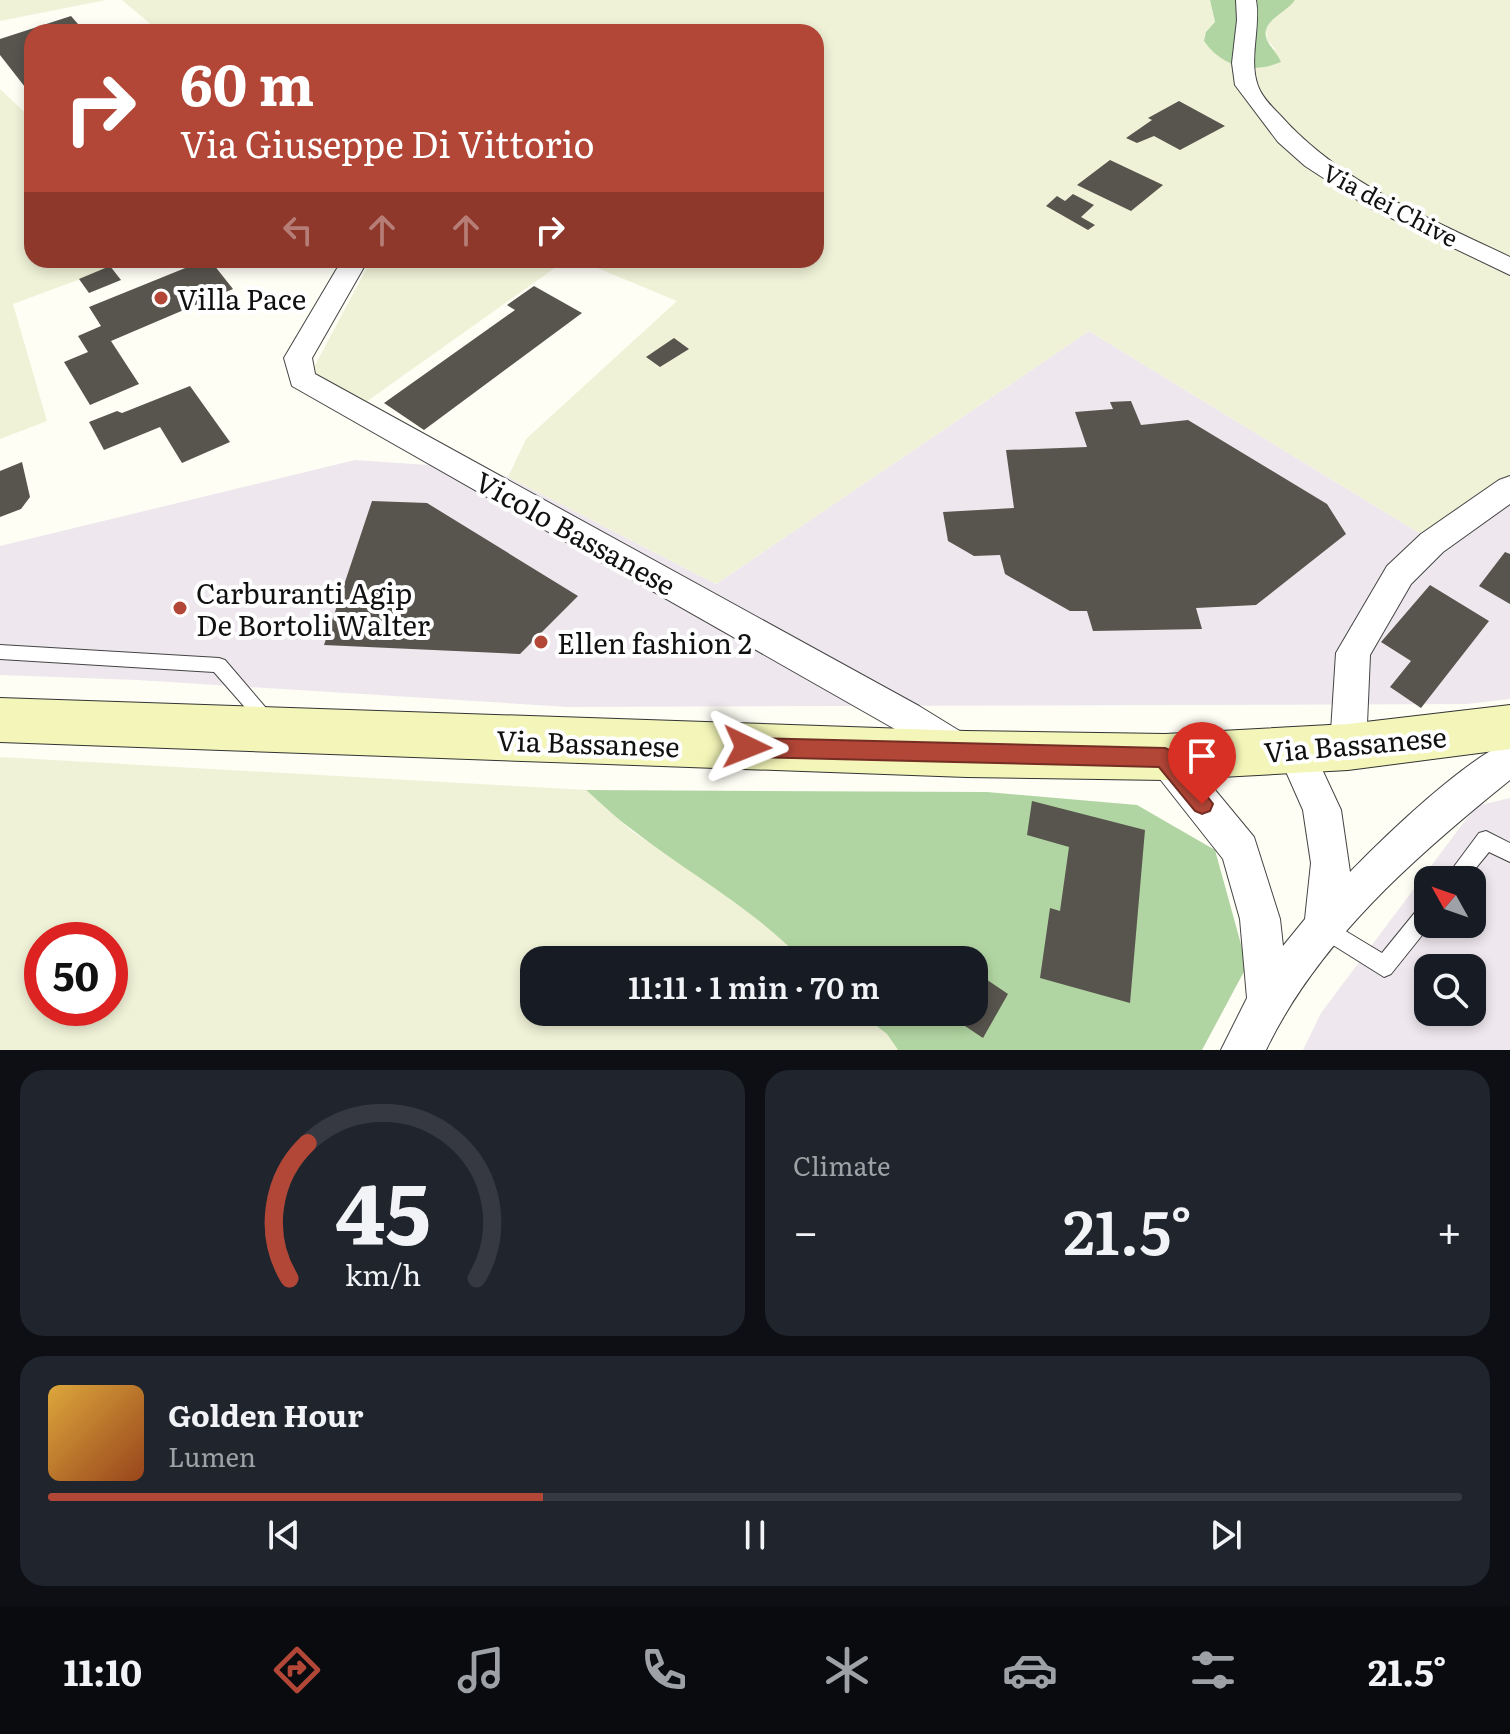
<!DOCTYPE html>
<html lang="en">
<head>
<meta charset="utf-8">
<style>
  :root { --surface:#171b24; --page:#20242c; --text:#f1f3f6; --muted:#9ea1a6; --line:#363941; --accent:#b24637 }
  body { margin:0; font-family:Literata,serif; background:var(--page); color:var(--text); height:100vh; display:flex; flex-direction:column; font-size:30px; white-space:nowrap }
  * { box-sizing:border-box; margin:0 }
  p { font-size:26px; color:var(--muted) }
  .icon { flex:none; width:44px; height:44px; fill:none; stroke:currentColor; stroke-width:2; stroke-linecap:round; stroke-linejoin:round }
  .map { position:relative; height:1050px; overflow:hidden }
  .side { display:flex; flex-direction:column; gap:20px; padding:20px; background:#0d0f14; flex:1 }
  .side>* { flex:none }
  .banner { position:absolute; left:24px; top:24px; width:800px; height:244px; border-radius:24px; box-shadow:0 4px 12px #0003; background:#b24637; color:#fff; overflow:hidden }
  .needle { width:52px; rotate:310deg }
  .tools { position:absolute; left:1414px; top:866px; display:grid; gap:16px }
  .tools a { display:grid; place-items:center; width:72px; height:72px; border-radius:16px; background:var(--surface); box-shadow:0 4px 12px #0003; font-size:40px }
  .speed { position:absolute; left:24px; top:922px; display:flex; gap:16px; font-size:40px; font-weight:700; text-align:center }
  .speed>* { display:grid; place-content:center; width:104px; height:104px; border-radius:50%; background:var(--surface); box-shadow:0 4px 12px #0003; line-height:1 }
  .speed .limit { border:12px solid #d22; background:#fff; color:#111 }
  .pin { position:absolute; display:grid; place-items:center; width:68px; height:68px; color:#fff; margin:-82px -34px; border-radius:50% 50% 50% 0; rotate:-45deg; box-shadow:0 0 8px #0007 }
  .pin .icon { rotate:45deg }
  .me { position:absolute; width:88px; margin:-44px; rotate:92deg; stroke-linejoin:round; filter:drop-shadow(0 0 6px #0008) }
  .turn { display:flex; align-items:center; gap:28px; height:168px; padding:0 24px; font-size:36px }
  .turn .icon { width:104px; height:104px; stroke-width:2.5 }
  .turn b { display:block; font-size:56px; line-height:68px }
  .lanes { display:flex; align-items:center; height:76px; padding:0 24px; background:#0003; justify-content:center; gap:40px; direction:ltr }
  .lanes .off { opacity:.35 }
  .big { font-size:60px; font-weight:600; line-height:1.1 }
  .side .widget { flex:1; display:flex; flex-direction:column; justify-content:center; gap:12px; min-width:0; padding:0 28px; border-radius:24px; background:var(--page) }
  .side .dial { align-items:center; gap:0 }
  .dial svg { height:208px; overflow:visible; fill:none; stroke:var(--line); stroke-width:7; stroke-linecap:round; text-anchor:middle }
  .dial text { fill:var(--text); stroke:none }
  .song { display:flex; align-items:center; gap:24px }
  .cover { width:96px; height:96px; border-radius:12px; background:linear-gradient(135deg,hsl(40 70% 55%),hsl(20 70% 35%)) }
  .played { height:8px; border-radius:4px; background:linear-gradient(90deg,var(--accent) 35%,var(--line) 35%) }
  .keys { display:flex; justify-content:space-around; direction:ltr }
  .heat { display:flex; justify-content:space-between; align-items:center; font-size:44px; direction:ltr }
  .side .tiles { flex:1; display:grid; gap:20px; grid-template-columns:1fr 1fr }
  .widget:last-child { grid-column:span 2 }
  .trip { position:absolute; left:520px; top:946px; width:468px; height:80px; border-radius:24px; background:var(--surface); box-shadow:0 4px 12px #0003; font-weight:600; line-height:80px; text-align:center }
  .tab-bar { display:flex; height:128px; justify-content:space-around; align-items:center; background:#090b0e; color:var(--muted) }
  .tab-bar .icon { width:56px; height:56px }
  .tab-bar .selected { color:var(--accent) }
  .tab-bar b { font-size:36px; color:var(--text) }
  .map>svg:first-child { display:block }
  .industrial { fill:#eee7ed; fill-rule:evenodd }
  .farmland { fill:#f0f2d7; fill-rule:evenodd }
  .forest { fill:#b1d5a2 }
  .building { fill:#58544e }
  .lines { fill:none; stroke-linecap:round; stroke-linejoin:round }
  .lane-casing { stroke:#444; stroke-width:2 }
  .street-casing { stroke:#444; stroke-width:2 }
  .secondary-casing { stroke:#333; stroke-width:2 }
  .lane { fill:#fff; fill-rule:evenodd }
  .street { fill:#fff; fill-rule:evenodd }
  .secondary { fill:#f3f6b8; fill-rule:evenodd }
  .route { fill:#b24637; stroke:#742e24; stroke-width:2 }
  .poi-dot { fill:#b24637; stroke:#fff; stroke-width:3 }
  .labels { text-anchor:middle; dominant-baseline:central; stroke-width:8; stroke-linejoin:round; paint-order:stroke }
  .far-street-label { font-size:24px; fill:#111; stroke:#fff }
  .poi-label { font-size:28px; fill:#111; stroke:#fff; text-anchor:start }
  .street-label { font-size:28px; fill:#111; stroke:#fff }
</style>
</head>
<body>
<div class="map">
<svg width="1510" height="1050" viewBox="0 0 1510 1050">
  <rect width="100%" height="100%" fill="#fefef5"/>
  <path class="industrial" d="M1089 331 1421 534 1510 476V699L1467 704 568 707 137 680 0 675V546L355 460 472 468 508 477 716 584Z
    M1510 798V1050H1303L1321 1013 1476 806ZM1428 880H1472V924H1428ZM1428 968H1472V1012H1428Z"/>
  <path class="farmland" d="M0 0H106L0 21Z
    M122 0H1210L1215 23 1206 32 1276 50 1267 40 1266 29 1272 20 1295 0H1510V476L1421 534 1089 331 716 584 508 477 526 439 677 301 578 260H816V32H160Z
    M0 89 32 119V260H132L13 304 47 421 0 439Z
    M371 260H566L366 402 312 371Z
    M0 757 586 790 632 831 740 903 771 928 803 960H534V1012H859L887 1034 898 1050H0ZM42 940H110V1008H42Z"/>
  <path class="forest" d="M1210 0H1295C1288 12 1259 21 1267 40 1271 48 1277 53 1281 62 1252 74 1223 68 1204 41L1206 32 1215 22Z
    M586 790 987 792 1137 805 1215 850 1247 966 1202 1050H898L887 1034 859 1012H974V960H803C748 905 694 877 634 831 617 819 602 804 586 790Z"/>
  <path class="building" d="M71 16 85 32H32V96L0 55V39Z
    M1179 101 1225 126 1180 150 1154 136 1137 143 1126 138 1152 120 1148 118Z
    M1110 160 1163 185 1131 211 1077 185Z
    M1073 194 1094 205 1081 217 1095 225 1088 230 1046 206 1057 196 1065 201Z
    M205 260H210L233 289 111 341 139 384 90 405 64 362 88 352 78 336 101 326 89 307Z
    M110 266 121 280 89 293 79 279Z
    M534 286 582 313 424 430 384 403 515 310 507 305Z
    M674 338 689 349 660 367 646 357Z
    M190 386 230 442 182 463 160 427 104 450 89 422 117 411 122 413Z
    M1131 401 1141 425 1188 420 1327 504 1346 534 1256 605 1196 608 1202 629 1093 631 1087 611H1070L1005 574 1000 555 974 556 948 541 943 512 1014 508 1006 450 1087 447 1075 412 1113 409 1110 402Z
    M22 462 30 497 21 509 0 517V471Z
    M372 501 427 503 578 596 520 654 324 645Z
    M1505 552 1510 554V604L1479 586Z
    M1430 585 1489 621 1421 708 1390 687 1411 661 1381 642Z
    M1032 801 1145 830 1130 1003 1040 978 1050 908 1060 911 1069 847 1027 835Z
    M974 971 1008 994 983 1038 944 1012H974Z"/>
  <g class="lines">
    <g class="lane-casing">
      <path id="lane" d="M0 645 219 658 225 660 278 722 275 728 269 730 263 728 214 672 0 659Z
        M1486 831 1510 843V862L1489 852 1466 880H1444L1479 833Z
        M1428 902V924H1431L1391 974 1384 977 1317 935 1314 928 1317 921 1324 918 1382 953 1421 905Z"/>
    </g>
    <g class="street-casing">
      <path id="street" d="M1236 0H1256C1261 28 1248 59 1258 86 1262 97 1272 107 1280 115 1341 184 1429 218 1510 257V275L1368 207 1305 166 1278 142 1235 85 1232 63 1237 20Z
        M342 260H368L312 358 315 374 919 706 976 741 982 753 976 765 963 770 950 765 893 728 292 386 284 358Z
        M1510 476V504L1443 552 1411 584 1370 655 1366 747 1361 759 1348 764 1335 759 1330 747 1336 653 1387 566 1421 534 1499 480Z
        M1294 732 1307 737 1341 810 1350 872C1385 836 1466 758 1510 741V780C1417 855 1318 941 1266 1050H1221L1247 998 1240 919 1223 859 1152 769 1146 757 1152 745 1165 740 1178 745 1254 837 1280 919 1283 946 1305 919 1311 863 1303 810 1276 749 1281 737Z"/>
    </g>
    <g class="secondary-casing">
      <path id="secondary" d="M0 698 966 731 1165 734 1348 724 1510 705V749L1348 770 1165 780 966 777 0 742Z"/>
    </g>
    <use href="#lane" class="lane"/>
    <use href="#street" class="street"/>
    <use href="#secondary" class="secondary"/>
  </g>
  <path class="route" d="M747 738 1165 748 1172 751 1213 804 1210 811 1202 814 1195 811 1159 767 747 757 739 754 736 747 739 741Z"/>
  <g class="poi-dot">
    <circle cx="161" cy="298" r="8"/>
    <circle cx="180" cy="608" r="8"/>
    <circle cx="541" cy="642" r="8"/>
  </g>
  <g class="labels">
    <g class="far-street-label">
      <text transform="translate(1391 204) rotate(28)">Via dei Chive</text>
    </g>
    <g class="poi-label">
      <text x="177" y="298">Villa Pace</text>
      <text x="196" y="592">Carburanti Agip<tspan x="196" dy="32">De Bortoli Walter</tspan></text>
      <text x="557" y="642">Ellen fashion 2</text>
    </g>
    <g class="street-label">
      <text transform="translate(576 532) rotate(29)">Vicolo Bassanese</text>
      <text transform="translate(588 742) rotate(2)">Via Bassanese</text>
      <text transform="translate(1355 743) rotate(-5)">Via Bassanese</text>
    </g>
  </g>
</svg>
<div class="tools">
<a><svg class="needle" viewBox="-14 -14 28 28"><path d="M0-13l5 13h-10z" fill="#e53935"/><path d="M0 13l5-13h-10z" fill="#9ea1a6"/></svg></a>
<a><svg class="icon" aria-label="search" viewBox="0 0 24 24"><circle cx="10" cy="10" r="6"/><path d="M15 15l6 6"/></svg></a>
</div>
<div class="speed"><div class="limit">50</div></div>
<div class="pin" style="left:1202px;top:804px;background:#d93025"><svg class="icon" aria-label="arrive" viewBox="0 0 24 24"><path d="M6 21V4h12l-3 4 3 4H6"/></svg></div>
<svg class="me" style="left:747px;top:747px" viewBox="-20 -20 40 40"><path d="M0-17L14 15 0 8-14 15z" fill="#b24637" stroke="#fff" stroke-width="4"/></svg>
<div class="trip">11:11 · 1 min · 70 m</div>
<div class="banner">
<div class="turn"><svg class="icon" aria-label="right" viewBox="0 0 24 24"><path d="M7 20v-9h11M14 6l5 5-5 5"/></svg><div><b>60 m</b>Via Giuseppe Di Vittorio</div></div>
<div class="lanes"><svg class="icon off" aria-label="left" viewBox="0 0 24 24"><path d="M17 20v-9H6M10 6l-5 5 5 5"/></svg><svg class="icon off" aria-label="ahead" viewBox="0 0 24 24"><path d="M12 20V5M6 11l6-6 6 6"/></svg><svg class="icon off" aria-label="ahead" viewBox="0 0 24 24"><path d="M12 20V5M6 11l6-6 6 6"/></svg><svg class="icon" aria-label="right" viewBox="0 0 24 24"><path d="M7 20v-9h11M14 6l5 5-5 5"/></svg></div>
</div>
</div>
<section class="side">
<div class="tiles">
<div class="widget dial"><svg viewBox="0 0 100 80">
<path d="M14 69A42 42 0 1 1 86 69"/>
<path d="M14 69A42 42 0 0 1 21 17" stroke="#b24637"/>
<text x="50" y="56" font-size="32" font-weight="700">45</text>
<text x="50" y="72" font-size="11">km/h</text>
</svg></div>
<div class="widget"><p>Climate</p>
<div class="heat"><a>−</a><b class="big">21.5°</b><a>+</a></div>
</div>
<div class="widget">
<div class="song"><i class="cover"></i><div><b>Golden Hour</b><p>Lumen</p></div></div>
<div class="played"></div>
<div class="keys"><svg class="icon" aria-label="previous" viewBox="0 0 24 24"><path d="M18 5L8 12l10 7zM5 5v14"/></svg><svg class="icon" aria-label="pause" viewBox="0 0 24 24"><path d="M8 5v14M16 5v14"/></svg><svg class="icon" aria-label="next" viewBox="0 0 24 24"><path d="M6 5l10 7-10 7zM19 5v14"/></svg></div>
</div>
</div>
</section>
<nav class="tab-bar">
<b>11:10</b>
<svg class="icon selected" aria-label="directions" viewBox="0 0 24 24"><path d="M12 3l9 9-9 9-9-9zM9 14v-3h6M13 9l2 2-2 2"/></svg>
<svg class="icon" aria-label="music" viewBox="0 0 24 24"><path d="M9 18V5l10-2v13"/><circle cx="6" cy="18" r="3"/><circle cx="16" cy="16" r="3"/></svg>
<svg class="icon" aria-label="phone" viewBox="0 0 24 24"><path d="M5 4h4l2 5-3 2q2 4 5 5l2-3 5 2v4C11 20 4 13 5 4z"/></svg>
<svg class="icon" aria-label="climate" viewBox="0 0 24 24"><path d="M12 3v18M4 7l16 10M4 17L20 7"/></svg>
<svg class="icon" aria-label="car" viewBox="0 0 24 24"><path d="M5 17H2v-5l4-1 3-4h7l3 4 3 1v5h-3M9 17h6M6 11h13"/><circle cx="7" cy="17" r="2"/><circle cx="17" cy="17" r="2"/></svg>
<svg class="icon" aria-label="filters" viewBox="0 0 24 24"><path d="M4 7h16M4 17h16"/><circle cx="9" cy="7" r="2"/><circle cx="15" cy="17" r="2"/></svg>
<b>21.5°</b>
</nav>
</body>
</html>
